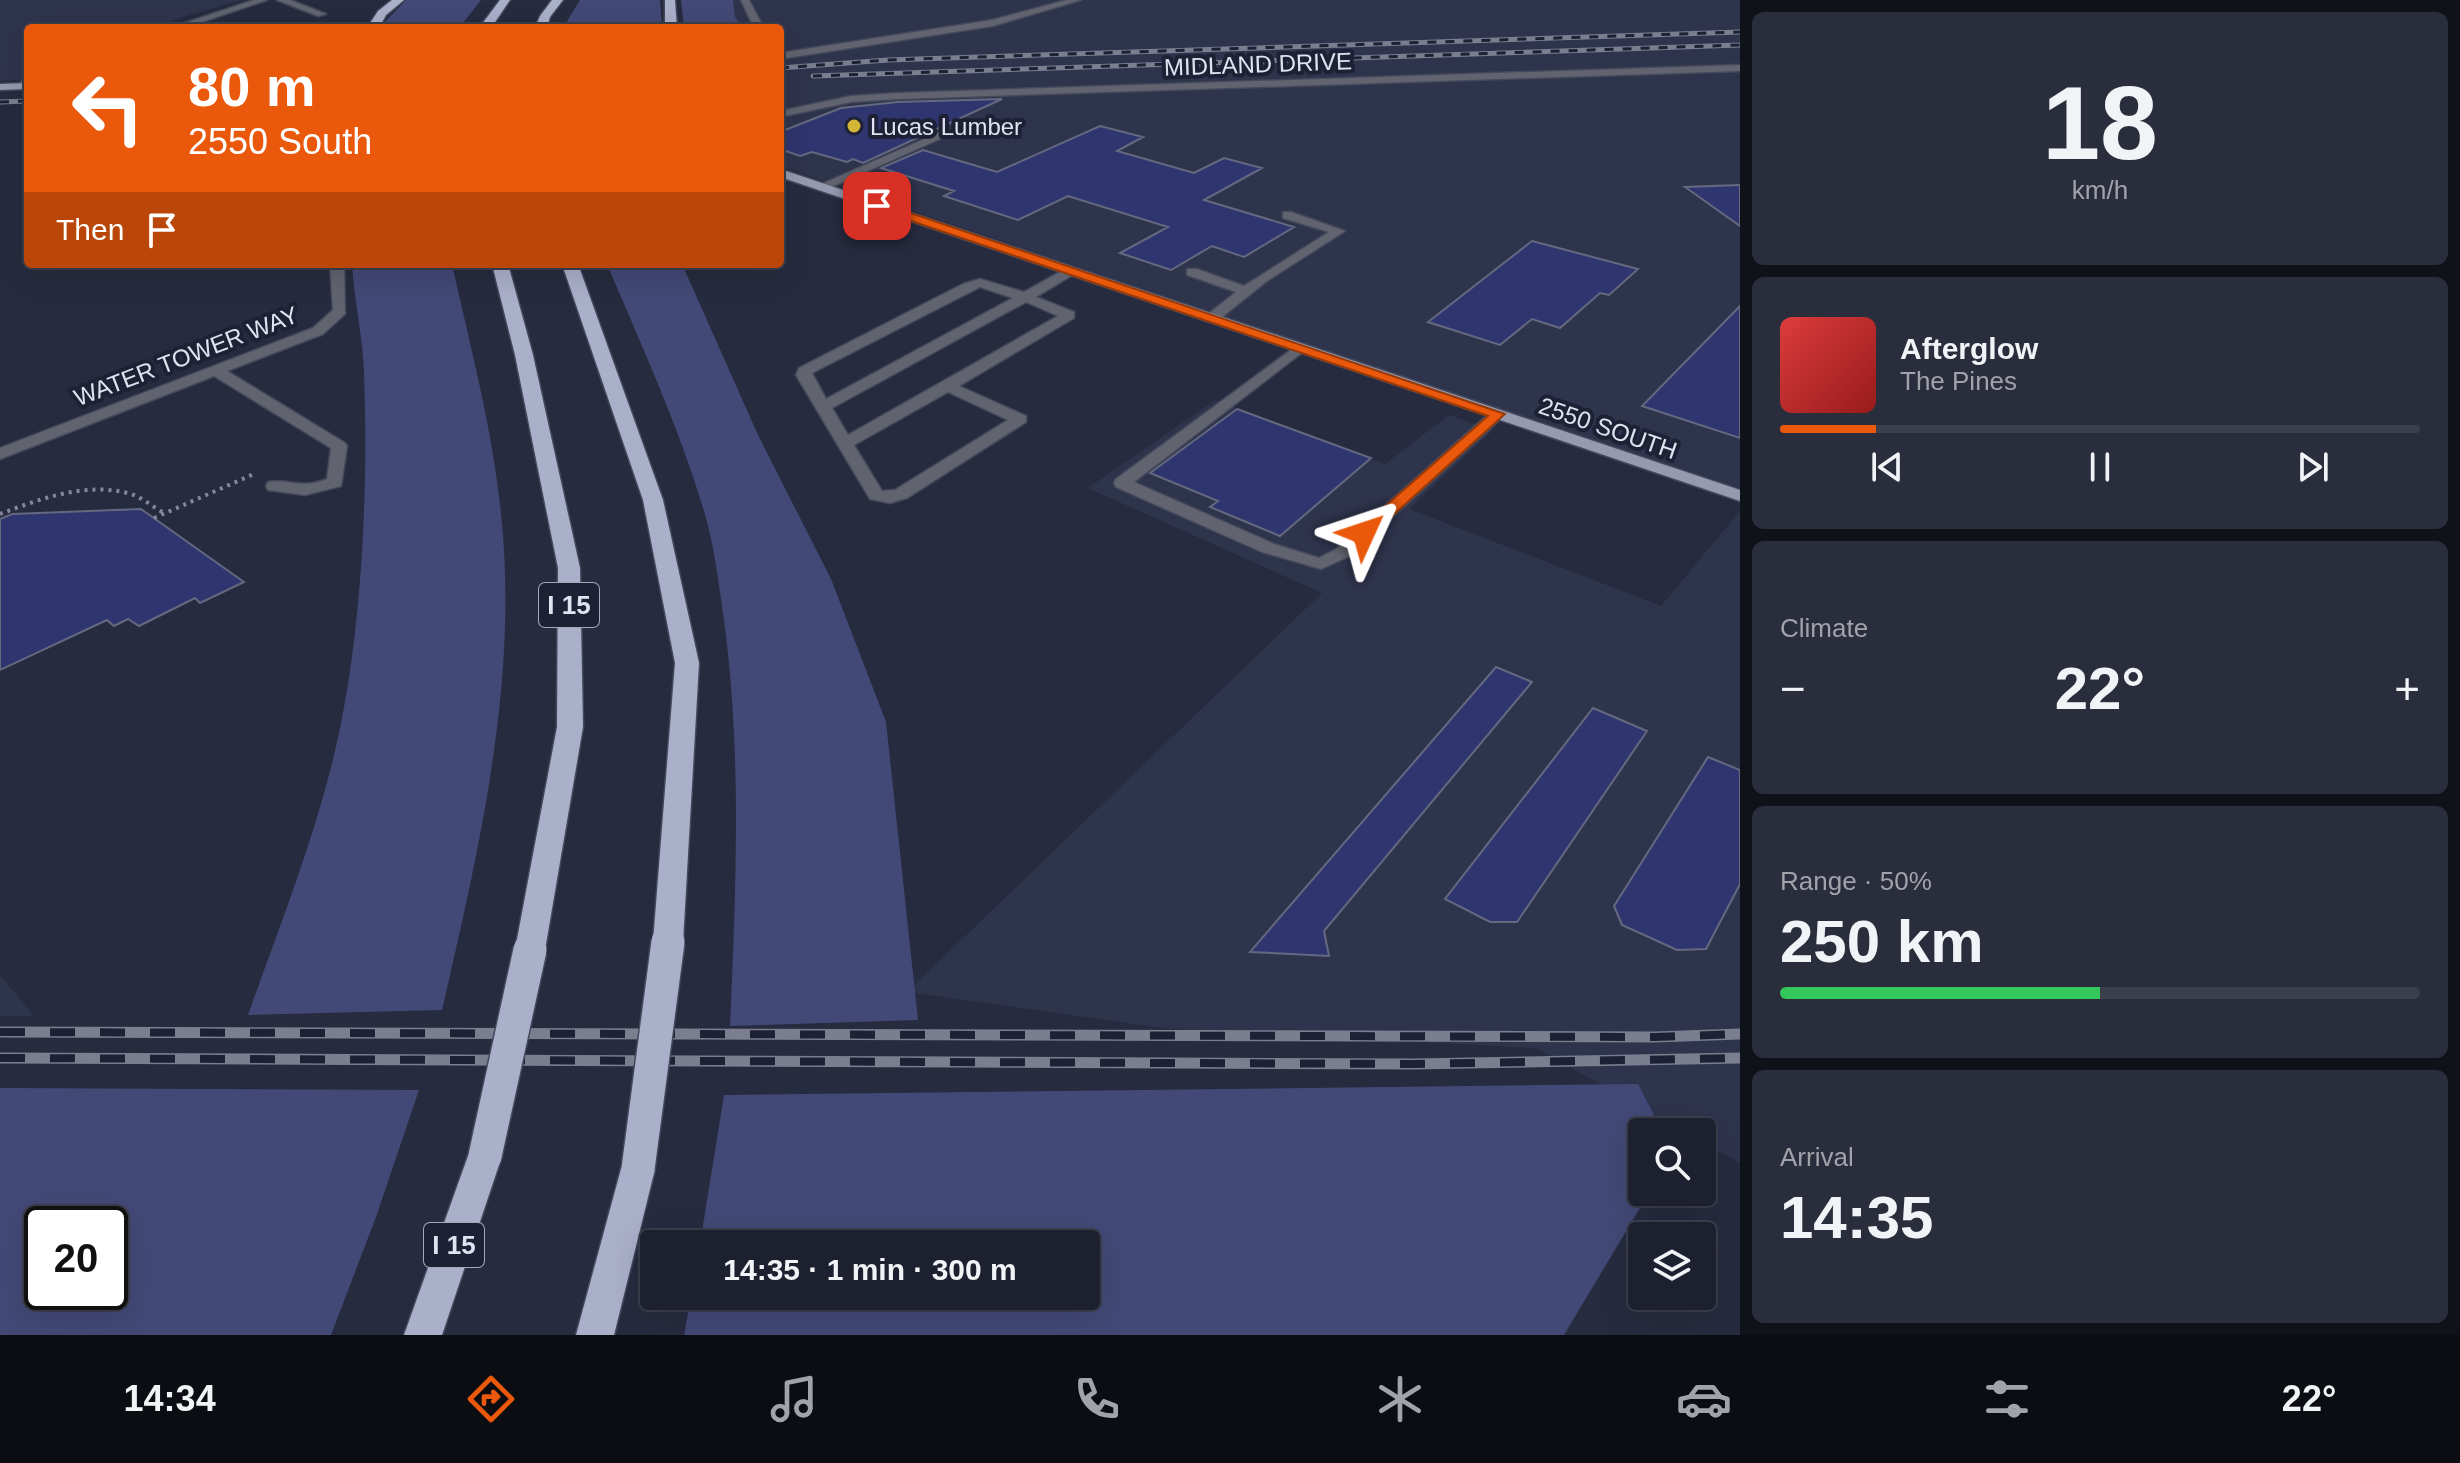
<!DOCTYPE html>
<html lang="en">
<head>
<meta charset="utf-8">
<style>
  :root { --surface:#1d202f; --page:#2a2d3b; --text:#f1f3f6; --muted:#a0a3aa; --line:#3b3e4b; --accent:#ea580c }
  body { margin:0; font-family:Arial,sans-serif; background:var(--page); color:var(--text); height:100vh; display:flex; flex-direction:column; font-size:30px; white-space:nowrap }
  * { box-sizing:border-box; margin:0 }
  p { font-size:26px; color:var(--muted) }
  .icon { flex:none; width:44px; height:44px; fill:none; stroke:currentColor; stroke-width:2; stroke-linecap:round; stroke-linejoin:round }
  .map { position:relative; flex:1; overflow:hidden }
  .panel { display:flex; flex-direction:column; gap:12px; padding:12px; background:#10121a; width:720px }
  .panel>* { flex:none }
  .hud { position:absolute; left:24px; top:24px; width:760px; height:244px; border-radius:8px; box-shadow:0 8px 32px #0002,0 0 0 2px var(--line); background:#ea580c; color:#fff; overflow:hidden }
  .tools { position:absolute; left:1628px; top:1118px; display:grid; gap:16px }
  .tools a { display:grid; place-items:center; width:88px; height:88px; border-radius:8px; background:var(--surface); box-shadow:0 8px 32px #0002,0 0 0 2px var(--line); font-size:40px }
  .speed { position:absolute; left:24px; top:1206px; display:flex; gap:16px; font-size:40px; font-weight:700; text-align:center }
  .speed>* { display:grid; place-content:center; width:104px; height:104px; border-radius:50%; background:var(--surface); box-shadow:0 8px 32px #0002,0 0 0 2px var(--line); line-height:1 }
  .speed .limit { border:4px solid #111; border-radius:12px; background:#fff; color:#111 }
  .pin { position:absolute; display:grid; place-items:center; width:68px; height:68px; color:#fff; margin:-34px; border-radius:16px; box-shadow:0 4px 12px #0006 }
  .me { position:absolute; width:88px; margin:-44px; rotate:48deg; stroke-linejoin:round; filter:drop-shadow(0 0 6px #0008) }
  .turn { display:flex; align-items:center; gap:28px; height:168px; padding:0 32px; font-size:36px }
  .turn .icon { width:104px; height:104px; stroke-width:2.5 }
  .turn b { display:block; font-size:56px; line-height:68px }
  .then { display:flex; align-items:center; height:76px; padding:0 32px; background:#0003; gap:16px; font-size:30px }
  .big { font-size:60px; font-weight:600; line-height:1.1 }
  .panel .widget { flex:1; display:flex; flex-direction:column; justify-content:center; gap:12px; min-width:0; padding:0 28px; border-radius:12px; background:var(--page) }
  .panel .dial { align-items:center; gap:0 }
  .dial b { font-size:104px; line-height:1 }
  .song { display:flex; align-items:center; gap:24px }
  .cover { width:96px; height:96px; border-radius:12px; background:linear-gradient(135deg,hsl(0 70% 55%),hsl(0 70% 35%)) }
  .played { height:8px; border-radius:4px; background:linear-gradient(90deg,var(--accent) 15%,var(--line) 15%) }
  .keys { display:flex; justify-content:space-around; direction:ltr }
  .heat { display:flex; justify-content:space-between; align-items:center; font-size:44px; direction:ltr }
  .charge { height:12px; border-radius:6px; background:linear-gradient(90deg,#34c759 50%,var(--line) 0) }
  .trip { position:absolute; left:640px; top:1230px; width:460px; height:80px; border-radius:8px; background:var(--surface); box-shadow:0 8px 32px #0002,0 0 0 2px var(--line); font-weight:600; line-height:80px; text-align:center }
  .tabs { display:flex; height:128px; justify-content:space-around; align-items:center; background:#0c0d13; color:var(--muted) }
  .tabs .icon { width:56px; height:56px }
  .tabs .active { color:var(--accent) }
  .tabs b { font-size:36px; color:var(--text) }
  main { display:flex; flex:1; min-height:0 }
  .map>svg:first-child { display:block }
  .built { fill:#2f344d }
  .green { fill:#424976; fill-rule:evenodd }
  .building { fill:#2f366f; stroke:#646980; stroke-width:2 }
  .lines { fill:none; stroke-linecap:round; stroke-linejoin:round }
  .minor-casing { stroke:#44485b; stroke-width:3 }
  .major-casing { stroke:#44485b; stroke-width:3 }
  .highway-casing { stroke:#44485b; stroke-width:3 }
  .path { stroke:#858899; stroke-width:4; stroke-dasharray:3 5; stroke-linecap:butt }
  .minor { fill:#61646e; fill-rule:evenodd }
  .major { fill:#959ab0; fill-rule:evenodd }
  .highway { fill:#aaafca; fill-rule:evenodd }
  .rail-far1-casing { stroke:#7b7e8f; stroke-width:5 }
  .rail-casing { stroke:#7b7e8f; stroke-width:11 }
  .rail-far1 { stroke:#1e2135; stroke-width:3; stroke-dasharray:9; stroke-linecap:butt }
  .rail { stroke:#1e2135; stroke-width:8; stroke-dasharray:25; stroke-linecap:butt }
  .highway-bridge-casing { stroke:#44485b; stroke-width:36; stroke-linecap:butt }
  .highway-bridge { stroke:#aaafca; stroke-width:33 }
  .route { fill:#ea580c; stroke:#983908; stroke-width:2 }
  .poi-dot { fill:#d3b635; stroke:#1e2135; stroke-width:3 }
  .labels { text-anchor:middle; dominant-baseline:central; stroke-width:8; stroke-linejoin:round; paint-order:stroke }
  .far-street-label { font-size:24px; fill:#dfe2ef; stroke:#1e2135 }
  .far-poi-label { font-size:24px; fill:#dfe2ef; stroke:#1e2135; text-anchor:start }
  .shield { fill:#1e2135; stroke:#a5a8b7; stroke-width:2 }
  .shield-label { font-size:26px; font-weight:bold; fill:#dfe2ef }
</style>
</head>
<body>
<main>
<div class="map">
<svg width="1740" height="1335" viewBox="0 0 1740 1335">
  <rect width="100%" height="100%" fill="#272b3f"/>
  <path class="built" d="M0 0H241L179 18 156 28H28V80L0 81Z
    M709 0H1740V490L780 166V28H699Z
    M1215 400 1385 464 1449 415 1493 430 1409 509 1661 606 1740 511V1163L1702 1142V1132H1685L1536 1048 1170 1029 907 992 1322 593 1088 488Z
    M0 975 34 1016H0Z"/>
  <path class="green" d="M406 0H481L459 28H379Z
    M580 0H660L662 28H563Z
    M681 0H733L735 17 743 28H684Z
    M352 264H452C470 346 493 430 501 514 519 681 479 849 442 1010L248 1015C283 916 324 816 343 713 363 607 368 480 364 373 363 337 354 300 352 264Z
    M607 264H682L758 435 831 579 886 722 918 1020 730 1026C736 890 742 754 724 620 719 586 715 551 706 518 681 431 642 347 607 264Z
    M1638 1084 1663 1132H1642V1175L1634 1180 1640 1208 1564 1335H684L691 1296H1086V1244H700L724 1095Z
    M0 1088 419 1090 376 1217 331 1335H0ZM42 1224H110V1292H42Z"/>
  <path class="building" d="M1002 99 863 163 853 159 847 162 812 152 800 156 780 149V132L841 108 898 102Z
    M1100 126 1143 137 1117 151 1194 173 1224 158 1262 168 1204 200 1294 227 1244 257 1212 246 1171 270 1120 253 1168 227 1068 196 1018 220 944 196 954 191 881 168 923 150 997 172Z
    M1740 185V226L1685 187Z
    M1532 241 1638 269 1609 295 1600 293 1560 328 1532 319 1500 345 1428 322Z
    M1740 306V438L1642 406Z
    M1237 409 1305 434 1371 458 1280 536 1210 507 1218 501 1150 473Z
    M141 509 244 582 200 603 195 598 139 626 128 619 114 626 107 620 0 670V519L12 514Z
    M1496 667 1532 682 1324 931 1329 956 1250 952Z
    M1593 708 1647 731 1517 922H1490L1445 899Z
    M1708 757 1740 770V884L1706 949 1677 950 1622 925 1614 906Z"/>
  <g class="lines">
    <g class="minor-casing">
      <path id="minor" d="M254 0H267L184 28H170Z
        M277 0H290L326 14 318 16Z
        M741 0H749L764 28H754Z
        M1067 0H1081L993 26 780 59V53L992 20Z
        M1740 65V71L898 99 851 102 780 117V111L851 96 898 93Z
        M28 76 27 88H19V84Z
        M947 129 953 132 951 134 825 190 815 187Z
        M1283 212H1291L1345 231 1267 281 1217 321H1207V315L1236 292 1187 275V269H1197L1244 286 1329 232 1283 218Z
        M330 264H344L345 314 323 334 227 371 345 443 347 446 341 486 305 495 268 490 266 486 268 482C289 478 301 490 327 479L331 448 214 376 0 459V448L313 328 333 310Z
        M1067 268 1079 271 1036 297 1074 312V318L959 386 1026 416V422L907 498 890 503 870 499 796 375 799 368 963 284 980 279 1024 292ZM980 287 1013 298 826 399 812 373ZM1026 302 1058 316 848 435 832 408ZM948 392 1008 420 895 490 882 491 854 445Z
        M1299 344 1304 345V351L1134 482 1274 544 1319 558 1336 549 1492 411 1498 409 1506 414 1348 557 1321 569 1262 552 1116 487 1114 483 1116 479Z"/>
    </g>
    <g class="major-casing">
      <path id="major" d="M28 83V89L0 90V84Z
        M780 169 1740 490V501L780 177Z"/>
    </g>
    <g class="highway-casing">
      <path id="highway" d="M392 0H404L386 15 379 28H367L378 11Z
        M500 0H510L491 28H479Z
        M552 0H563L550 17 547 28H535L540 16Z
        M665 0H675L677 28H665Z
        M492 264H508L533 355 580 568 583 727 545 950 540 958 530 962 520 958 515 950 557 727 558 568 515 355Z
        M562 264H578L663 500 699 663 683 942 678 950 668 953 658 950 653 942 675 663 643 500Z
        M485 1141 497 1145 502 1156 442 1335H404L468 1156 473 1145Z
        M638 1154 650 1158 655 1169 614 1335H576L621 1169 626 1158Z"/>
    </g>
    <path class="path" d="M0 514C40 499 87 481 131 494 143 498 153 507 164 513
      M154 518 254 474"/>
    <use href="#minor" class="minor"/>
    <use href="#major" class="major"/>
    <use href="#highway" class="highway"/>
    <g class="rail-far1-casing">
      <path id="rail-far1" d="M780 68 888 60 1740 32
        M813 76 1740 45
        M0 102 28 101"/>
    </g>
    <g class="rail-casing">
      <path id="rail" d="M0 1032 1655 1037 1740 1034
        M0 1058 1414 1064 1740 1058"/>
    </g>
    <use href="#rail-far1" class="rail-far1"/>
    <use href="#rail" class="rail"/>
    <g class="highway-bridge-casing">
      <path id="highway-bridge" d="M485 1156 530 950
        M638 1169 668 942"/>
    </g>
    <use href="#highway-bridge" class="highway-bridge"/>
  </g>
  <path class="route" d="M873 203H881L1505 414 1370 536H1359V529L1488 416 873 208Z"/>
  <circle class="poi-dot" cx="854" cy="126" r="8"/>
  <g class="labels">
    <g class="far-street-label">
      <text transform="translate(1258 64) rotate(-2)">MIDLAND DRIVE</text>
      <text transform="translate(186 356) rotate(-21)">WATER TOWER WAY</text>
      <text transform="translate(1608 428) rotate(19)">2550 SOUTH</text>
    </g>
    <g class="far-poi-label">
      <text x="870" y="126">Lucas Lumber</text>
    </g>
    <g class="shield">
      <rect x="539" y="583" width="60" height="44" rx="6"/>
      <rect x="424" y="1223" width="60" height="44" rx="6"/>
    </g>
    <g class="shield-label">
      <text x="569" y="605">I 15</text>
      <text x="454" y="1245">I 15</text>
    </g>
  </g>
</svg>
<div class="tools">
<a><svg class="icon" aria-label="search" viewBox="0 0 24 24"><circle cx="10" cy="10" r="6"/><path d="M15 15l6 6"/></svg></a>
<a><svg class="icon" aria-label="layers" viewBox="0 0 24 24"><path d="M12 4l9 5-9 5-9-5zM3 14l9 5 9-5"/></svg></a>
</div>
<div class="speed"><div class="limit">20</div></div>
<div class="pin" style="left:877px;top:206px;background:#d93025"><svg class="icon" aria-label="arrive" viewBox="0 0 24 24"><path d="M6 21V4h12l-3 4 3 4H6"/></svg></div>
<svg class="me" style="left:1364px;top:533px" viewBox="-20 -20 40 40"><path d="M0-17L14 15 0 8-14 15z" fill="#ea580c" stroke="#fff" stroke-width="4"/></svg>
<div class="trip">14:35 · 1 min · 300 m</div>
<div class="hud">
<div class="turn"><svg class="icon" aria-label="left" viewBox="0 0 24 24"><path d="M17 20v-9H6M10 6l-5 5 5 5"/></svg><div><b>80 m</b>2550 South</div></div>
<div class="then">Then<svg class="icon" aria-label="arrive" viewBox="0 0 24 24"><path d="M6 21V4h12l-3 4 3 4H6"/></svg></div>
</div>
</div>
<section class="panel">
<div class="widget dial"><b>18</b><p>km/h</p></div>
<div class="widget">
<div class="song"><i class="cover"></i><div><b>Afterglow</b><p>The Pines</p></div></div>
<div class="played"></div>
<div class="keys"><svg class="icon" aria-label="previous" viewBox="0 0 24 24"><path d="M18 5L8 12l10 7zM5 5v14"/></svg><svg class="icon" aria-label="pause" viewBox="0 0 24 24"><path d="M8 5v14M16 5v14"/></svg><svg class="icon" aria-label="next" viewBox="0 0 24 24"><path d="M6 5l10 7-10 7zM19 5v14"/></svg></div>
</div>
<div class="widget"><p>Climate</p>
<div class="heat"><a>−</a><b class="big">22°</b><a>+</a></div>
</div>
<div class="widget"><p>Range · 50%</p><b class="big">250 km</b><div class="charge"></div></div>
<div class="widget"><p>Arrival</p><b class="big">14:35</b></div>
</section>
</main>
<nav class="tabs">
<b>14:34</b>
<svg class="icon active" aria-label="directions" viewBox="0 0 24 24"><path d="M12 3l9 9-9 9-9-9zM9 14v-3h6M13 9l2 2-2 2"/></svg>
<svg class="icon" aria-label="music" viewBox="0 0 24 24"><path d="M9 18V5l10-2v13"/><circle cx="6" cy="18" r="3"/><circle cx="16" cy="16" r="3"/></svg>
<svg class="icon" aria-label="phone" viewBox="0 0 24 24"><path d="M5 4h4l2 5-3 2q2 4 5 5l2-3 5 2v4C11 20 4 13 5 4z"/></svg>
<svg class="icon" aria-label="climate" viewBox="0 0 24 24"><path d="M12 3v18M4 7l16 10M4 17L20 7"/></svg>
<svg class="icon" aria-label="car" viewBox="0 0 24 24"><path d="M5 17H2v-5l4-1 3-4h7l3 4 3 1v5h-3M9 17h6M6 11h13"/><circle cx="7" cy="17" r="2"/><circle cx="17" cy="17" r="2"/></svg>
<svg class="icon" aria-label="filters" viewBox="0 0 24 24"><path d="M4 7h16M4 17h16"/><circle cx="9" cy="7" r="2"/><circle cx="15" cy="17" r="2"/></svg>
<b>22°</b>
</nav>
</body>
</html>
